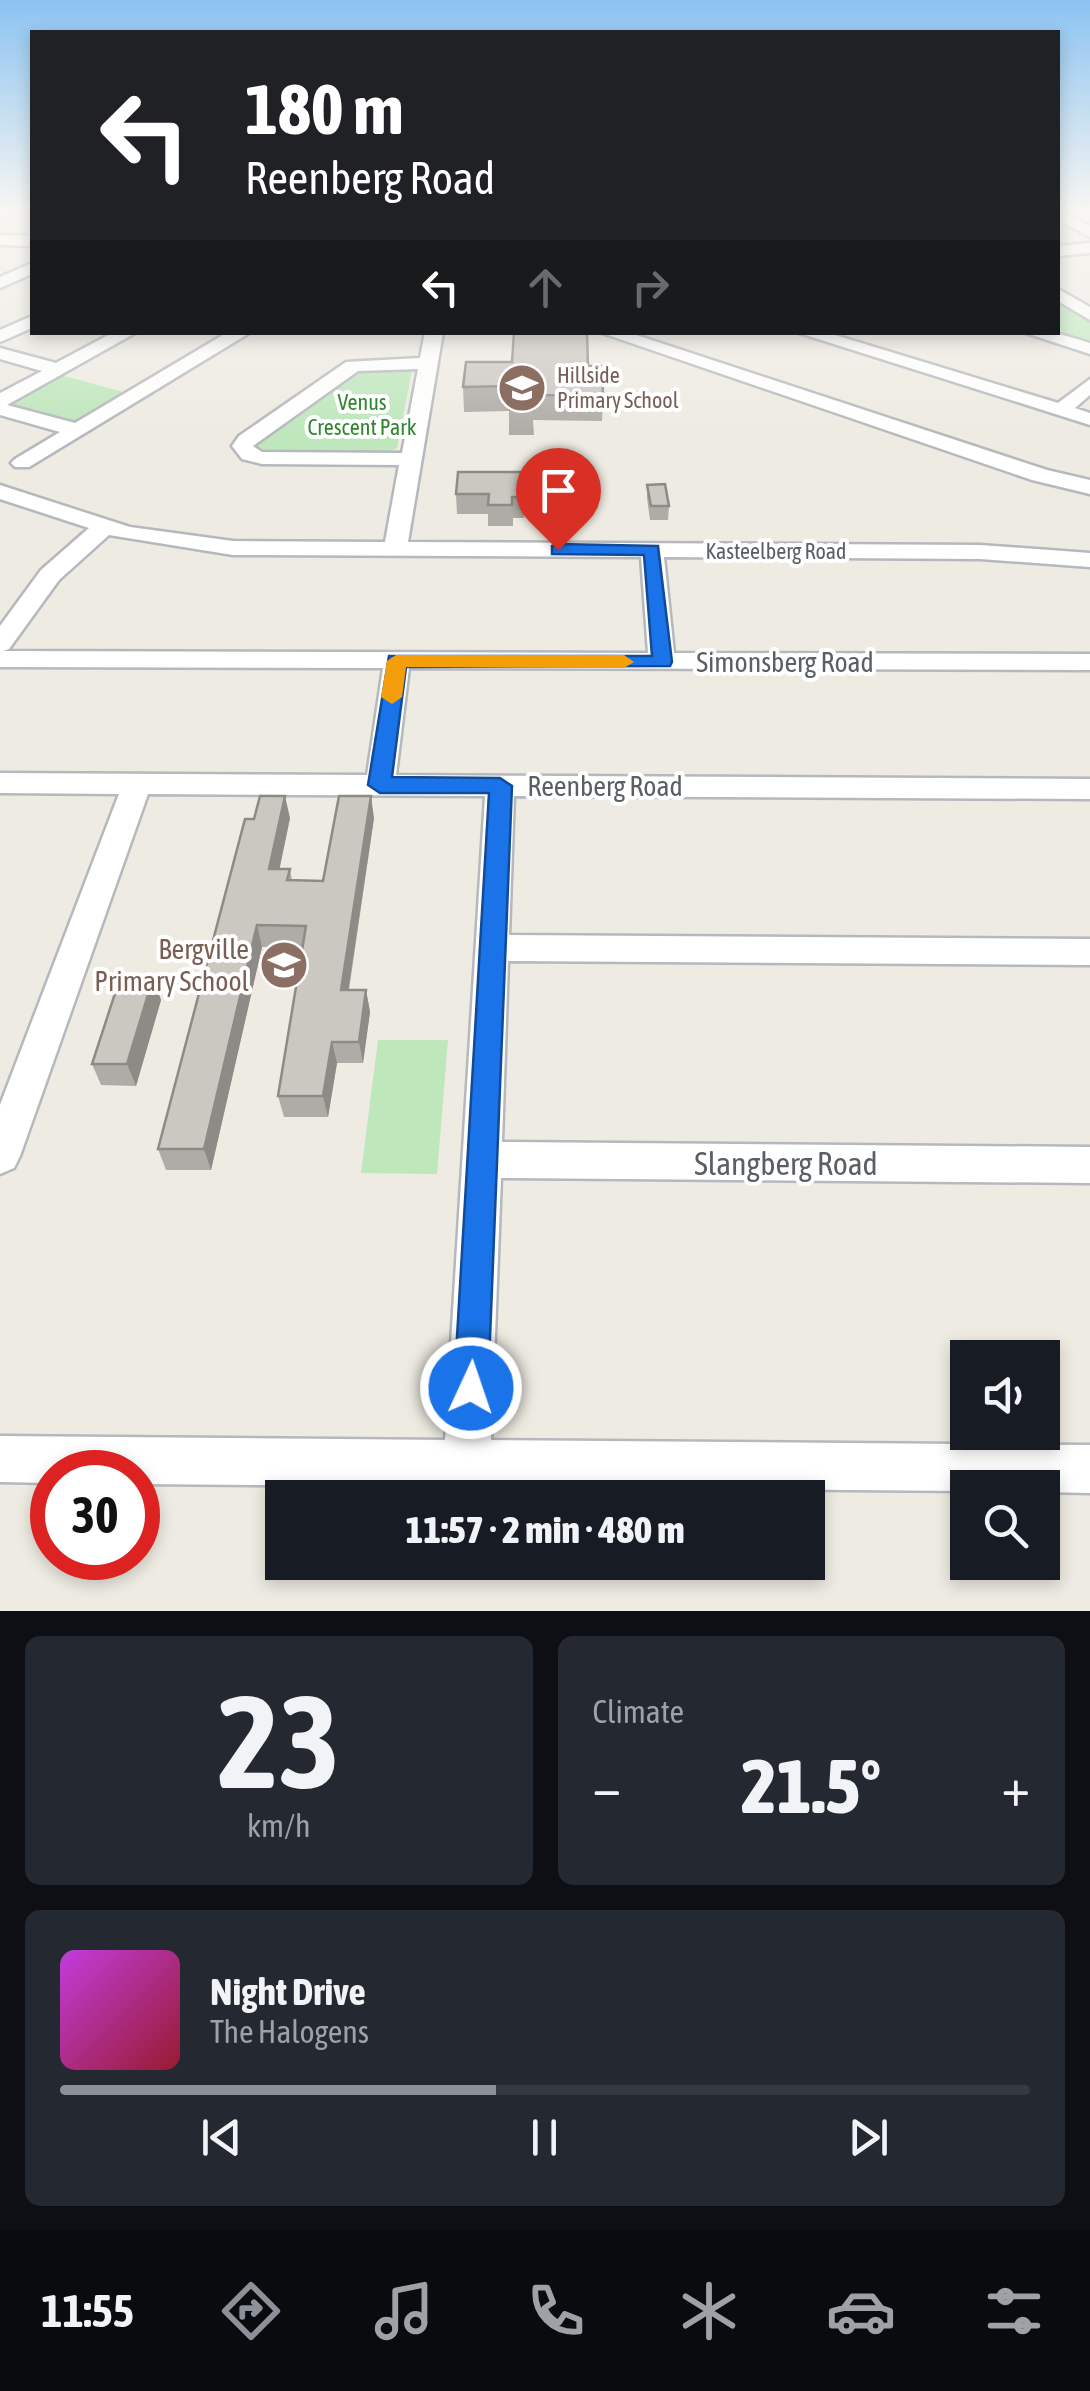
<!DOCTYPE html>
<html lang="en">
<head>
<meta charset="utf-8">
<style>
  :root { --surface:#171b24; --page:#242831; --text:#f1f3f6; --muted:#9ea1a6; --line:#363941; --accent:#8c9099 }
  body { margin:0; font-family:"Asap Condensed",sans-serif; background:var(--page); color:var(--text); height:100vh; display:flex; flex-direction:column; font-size:38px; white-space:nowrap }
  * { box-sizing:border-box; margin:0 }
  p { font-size:32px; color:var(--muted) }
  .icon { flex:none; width:55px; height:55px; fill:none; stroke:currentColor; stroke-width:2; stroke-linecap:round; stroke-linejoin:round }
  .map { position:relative; height:1611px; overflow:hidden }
  .panel { display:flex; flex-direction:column; gap:25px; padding:25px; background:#0d0f14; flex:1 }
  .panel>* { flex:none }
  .hud { position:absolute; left:30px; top:30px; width:1030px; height:305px; border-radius:0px; box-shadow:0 5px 15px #0003; background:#202124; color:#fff; overflow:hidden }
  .buttons { position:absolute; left:950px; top:1340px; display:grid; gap:20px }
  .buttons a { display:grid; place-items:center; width:110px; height:110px; border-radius:0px; background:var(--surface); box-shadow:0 5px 15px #0003; font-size:50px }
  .speed { position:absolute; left:30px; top:1450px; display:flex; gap:20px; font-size:50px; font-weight:700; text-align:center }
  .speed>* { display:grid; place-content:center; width:130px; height:130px; border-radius:50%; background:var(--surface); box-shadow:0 5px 15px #0003; line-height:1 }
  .speed .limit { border:15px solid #d22; background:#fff; color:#111 }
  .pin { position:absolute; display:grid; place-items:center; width:85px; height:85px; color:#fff; margin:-102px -42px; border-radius:50% 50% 50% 0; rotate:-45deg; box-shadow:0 0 10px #0007 }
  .pin .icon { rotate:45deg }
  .me { position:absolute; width:110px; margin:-55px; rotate:3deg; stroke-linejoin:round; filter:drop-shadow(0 0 8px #0008) }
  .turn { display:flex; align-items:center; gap:35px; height:210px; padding:0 50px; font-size:45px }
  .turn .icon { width:130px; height:130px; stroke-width:2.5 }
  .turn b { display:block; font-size:70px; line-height:85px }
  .lanes { display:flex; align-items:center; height:95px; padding:0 50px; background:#0003; justify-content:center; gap:50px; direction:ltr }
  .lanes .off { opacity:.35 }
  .big { font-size:75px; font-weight:800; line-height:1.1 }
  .panel .card { flex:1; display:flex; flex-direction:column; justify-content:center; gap:15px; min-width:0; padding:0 35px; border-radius:15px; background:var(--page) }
  .panel .dial { align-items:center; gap:0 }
  .dial b { font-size:130px; line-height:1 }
  .song { display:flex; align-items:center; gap:30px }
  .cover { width:120px; height:120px; border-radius:15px; background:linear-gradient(135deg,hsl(290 70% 55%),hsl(350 70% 35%)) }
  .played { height:10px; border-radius:5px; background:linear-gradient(90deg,var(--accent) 45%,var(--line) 45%) }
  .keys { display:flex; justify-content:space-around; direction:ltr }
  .heat { display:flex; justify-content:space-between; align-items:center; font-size:55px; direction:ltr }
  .panel .tiles { flex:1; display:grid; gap:25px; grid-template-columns:1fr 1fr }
  .card:last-child { grid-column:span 2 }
  .trip { position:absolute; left:265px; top:1480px; width:560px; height:100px; border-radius:0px; background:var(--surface); box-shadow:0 5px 15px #0003; font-weight:800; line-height:100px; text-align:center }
  .tabs { display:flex; height:160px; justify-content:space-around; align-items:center; background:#090b0e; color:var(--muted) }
  .tabs .icon { width:70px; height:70px }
  .tabs .selected { color:var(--accent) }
  .tabs b { font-size:45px; color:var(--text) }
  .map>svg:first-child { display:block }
  .green { fill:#bee7bc }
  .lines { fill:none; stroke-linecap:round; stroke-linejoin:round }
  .minor-casing { stroke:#b5b8bd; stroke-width:5 }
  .minor { fill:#fff; fill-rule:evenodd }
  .wall { fill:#afaba6 }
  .shaded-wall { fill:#8e8b87 }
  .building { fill:#cbc7c1; stroke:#8e8b87; stroke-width:2.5 }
  .route { fill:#1a73e8; stroke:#114b97; stroke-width:2.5 }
  .slow { fill:#f59e0b }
  .labels { text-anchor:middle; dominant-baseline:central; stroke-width:8; stroke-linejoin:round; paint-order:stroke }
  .far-education-label { font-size:22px; fill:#785e54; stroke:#fff; text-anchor:start }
  .far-park-label { font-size:22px; fill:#2f862f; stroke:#fff }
  .far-street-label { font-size:22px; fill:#5a5f64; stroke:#fff }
  .street-label { font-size:28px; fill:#5a5f64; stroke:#fff }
  .education-label { font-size:28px; fill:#785e54; stroke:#fff; text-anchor:end }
  .near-street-label { font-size:32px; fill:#5a5f64; stroke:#fff }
</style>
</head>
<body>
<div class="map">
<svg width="1090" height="1611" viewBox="0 0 1090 1611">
  <rect width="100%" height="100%" fill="#eeebe2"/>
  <path class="green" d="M1058 298 1090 319V346L1040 333 1058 332Z
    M357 368 412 371 397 448 379 456 264 455 250 443Z
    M57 374 131 394 75 424 6 404Z
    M378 1040H448L437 1174 361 1173Z"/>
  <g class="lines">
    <g class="minor-casing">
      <path id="minor" d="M0 209H13L0 220Z
        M1058 210 1090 226V237L1058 220Z
        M0 235 32 236V246L0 245Z
        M1090 243V253L1058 256V246Z
        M32 263V274L0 288V277Z
        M1058 289 1090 307V320L1058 301Z
        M32 316V328L0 342V330Z
        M114 332H137L7 405 75 423 228 332H251L29 467H15L11 463 15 459 60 432 0 415V393L42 371 0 359V348L56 363Z
        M425 332H443L408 542 980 545 1090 553V567L980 559 664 557 674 653 1090 654V670L409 668 396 775 1090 779V799L514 796 509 935 1090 939V965L508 961 502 1142 1090 1147V1183L501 1178 491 1440 1090 1445V1493L1042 1492V1488H968V1491L138 1484V1472H52V1483L0 1482V1436L445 1440 485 796 148 794 20 1156 14 1168 0 1174V1105L119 794 0 793V773L367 775 383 668 0 667V626L41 570 89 528 0 499V485L130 527 233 541 385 542 399 465 262 464 242 459 232 446 239 436 346 362 420 358ZM418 369 402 453 262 452 253 446 358 371ZM109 535 233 555 641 557 648 653 3 651 9 649 59 580Z
        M599 332H627L1047 470 1090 480V494L1032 480Z
        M796 332H825L1058 403 1090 379V395L1075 408 1090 413V425Z
        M1023 332H1053L1090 343V354Z"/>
    </g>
    <use href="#minor" class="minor"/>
  </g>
  <path class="wall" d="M512 362 588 366 603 396 602 421 533 420 534 435H509V411L464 412 463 387Z
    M524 472V518H513V526H488V514H457L456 494Z
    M647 485 669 506 668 520H650L647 498Z
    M290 818 279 869H290L292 880 323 881 374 818 349 990H366L370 1012 363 1063H337L328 1117H284L278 1096 303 947H262L211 1170H166L158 1149 254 819Z
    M153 978 161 1000 136 1086 101 1085 92 1064Z"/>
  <path class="shaded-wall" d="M285 796 290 818 275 891 269 869Z
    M371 796 374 818 345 1012 341 990Z
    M257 925 262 947 211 1170 204 1149Z
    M153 978 161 1000 136 1086 127 1064Z
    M366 990 370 1012 363 1063 359 1042Z
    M332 1042 337 1063 328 1117 323 1096Z"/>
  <path class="building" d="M514 332 587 333 588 366H602L603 396 531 395 533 410 509 409 511 386 463 387 466 362H512Z
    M458 472H524V497H512V505H488L489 494H456Z
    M665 484 669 506H651L647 485Z
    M260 796H285L269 869H290L287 880 323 881 339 796H371L341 990H366L359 1042H332L323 1096H278L306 926 257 925 204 1149H158L245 819H254Z
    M120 978H153L127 1064H92Z"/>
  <linearGradient id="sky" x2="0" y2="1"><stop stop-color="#8bc3f1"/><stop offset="0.48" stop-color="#f7f6f2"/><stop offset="1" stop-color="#f7f6f2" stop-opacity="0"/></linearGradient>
  <rect width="1090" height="435" fill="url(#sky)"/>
  <path class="route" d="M558 544 658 546 672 662 670 666 406 667 392 777 500 778 512 786 488 1388 483 1400 471 1405 459 1400 454 1388 489 793H380L368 785 389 656H652L644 555 552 554V546Z"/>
  <path class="slow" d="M396 655H624L634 662 624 668 406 667 402 697 392 704 381 697 387 661Z"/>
  <defs>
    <g id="school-disc" transform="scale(2.5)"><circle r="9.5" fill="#8d6e63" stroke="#fff"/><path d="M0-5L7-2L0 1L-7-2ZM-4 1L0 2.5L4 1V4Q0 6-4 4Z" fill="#fff"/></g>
  </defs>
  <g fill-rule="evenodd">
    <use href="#school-disc" x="522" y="388"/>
    <use href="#school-disc" x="284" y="965"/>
  </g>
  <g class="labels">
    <g class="far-education-label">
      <text x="557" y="375">Hillside<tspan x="557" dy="25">Primary School</tspan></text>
    </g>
    <g class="far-park-label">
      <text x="362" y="402">Venus<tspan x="362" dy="25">Crescent Park</tspan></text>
    </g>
    <g class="far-street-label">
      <text x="776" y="551">Kasteelberg Road</text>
    </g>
    <g class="street-label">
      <text x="785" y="662">Simonsberg Road</text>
      <text x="605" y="786">Reenberg Road</text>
    </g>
    <g class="education-label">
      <text x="249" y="949">Bergville<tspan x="249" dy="32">Primary School</tspan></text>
    </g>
    <g class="near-street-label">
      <text x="786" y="1163">Slangberg Road</text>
    </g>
  </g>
</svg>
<div class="buttons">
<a><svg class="icon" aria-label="sound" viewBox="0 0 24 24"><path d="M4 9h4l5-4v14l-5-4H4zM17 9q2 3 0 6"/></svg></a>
<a><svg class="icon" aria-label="search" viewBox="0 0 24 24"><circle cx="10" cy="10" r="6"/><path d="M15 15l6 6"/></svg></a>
</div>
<div class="speed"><div class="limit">30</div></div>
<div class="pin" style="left:558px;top:550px;background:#d93025"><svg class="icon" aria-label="arrive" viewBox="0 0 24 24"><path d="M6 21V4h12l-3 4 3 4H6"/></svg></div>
<svg class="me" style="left:471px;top:1388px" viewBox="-20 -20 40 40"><circle r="17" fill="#1a73e8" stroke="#fff" stroke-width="3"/><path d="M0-11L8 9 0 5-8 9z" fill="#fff"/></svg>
<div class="trip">11:57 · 2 min · 480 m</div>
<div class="hud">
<div class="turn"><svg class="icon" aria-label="left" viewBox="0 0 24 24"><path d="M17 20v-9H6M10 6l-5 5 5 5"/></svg><div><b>180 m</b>Reenberg Road</div></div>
<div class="lanes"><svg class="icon" aria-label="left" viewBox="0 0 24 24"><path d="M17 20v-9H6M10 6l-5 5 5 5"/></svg><svg class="icon off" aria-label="ahead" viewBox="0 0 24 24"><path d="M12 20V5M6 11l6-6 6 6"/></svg><svg class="icon off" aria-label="right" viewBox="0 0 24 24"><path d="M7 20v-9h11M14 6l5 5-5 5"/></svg></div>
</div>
</div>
<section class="panel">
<div class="tiles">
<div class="card dial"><b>23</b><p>km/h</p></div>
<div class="card"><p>Climate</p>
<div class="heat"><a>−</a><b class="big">21.5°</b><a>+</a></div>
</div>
<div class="card">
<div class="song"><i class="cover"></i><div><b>Night Drive</b><p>The Halogens</p></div></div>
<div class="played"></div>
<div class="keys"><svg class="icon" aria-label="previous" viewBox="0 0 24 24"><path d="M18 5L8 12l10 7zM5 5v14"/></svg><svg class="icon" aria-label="pause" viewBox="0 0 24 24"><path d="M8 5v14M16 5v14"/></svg><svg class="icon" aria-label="next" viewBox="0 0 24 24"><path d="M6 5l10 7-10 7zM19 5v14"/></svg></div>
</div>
</div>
</section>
<nav class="tabs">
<b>11:55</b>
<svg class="icon selected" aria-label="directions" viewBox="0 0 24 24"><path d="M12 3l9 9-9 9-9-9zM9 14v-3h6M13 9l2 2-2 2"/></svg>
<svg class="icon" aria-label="music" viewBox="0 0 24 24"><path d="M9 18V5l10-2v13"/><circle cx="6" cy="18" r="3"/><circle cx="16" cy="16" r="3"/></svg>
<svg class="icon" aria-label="phone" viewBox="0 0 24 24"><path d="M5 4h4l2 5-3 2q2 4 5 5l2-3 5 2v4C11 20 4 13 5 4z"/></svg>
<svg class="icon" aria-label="climate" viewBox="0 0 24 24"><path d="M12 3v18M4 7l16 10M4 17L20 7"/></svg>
<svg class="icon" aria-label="car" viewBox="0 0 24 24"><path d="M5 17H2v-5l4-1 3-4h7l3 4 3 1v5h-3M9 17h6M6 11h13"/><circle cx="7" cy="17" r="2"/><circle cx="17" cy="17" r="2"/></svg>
<svg class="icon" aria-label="filters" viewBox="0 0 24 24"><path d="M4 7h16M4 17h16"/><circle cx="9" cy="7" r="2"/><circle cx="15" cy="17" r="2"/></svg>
</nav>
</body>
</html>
